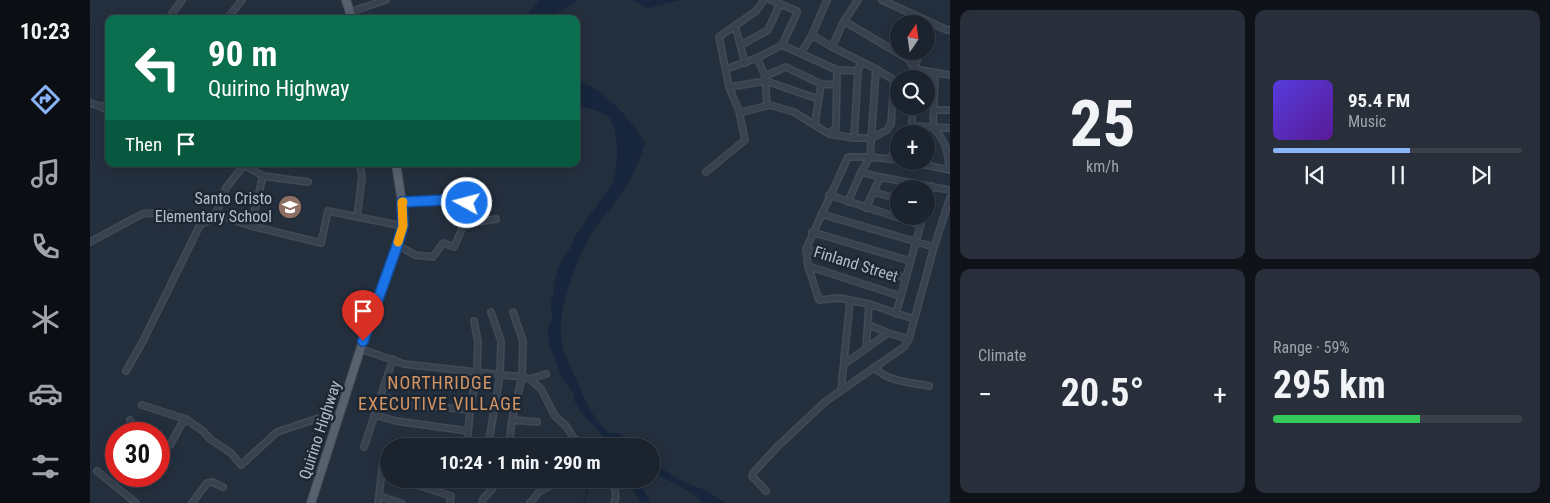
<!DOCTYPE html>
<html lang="en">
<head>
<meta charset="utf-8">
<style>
  :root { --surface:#1b232e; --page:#282f3a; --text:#f1f3f6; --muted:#a0a4aa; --line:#39404a; --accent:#8ab4f8 }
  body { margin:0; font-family:"Roboto Condensed",sans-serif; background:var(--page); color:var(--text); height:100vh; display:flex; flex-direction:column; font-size:19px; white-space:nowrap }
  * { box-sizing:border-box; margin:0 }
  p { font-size:16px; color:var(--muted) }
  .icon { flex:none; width:28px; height:28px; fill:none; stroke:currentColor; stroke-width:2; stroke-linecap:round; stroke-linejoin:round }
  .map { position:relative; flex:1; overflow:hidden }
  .drawer { display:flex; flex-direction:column; gap:10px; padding:10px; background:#0f1319; width:600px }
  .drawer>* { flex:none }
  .top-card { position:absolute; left:15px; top:15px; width:475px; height:152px; border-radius:10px; box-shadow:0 2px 12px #0003,0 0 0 1px var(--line); background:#0b6e4f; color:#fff; overflow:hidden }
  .needle { width:32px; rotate:13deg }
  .controls { position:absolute; left:800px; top:15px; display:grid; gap:10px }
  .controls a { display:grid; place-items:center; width:45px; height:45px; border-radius:50%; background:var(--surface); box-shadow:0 2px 12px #0003,0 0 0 1px var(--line); font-size:25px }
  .speed { position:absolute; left:15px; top:422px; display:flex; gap:10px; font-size:25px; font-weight:700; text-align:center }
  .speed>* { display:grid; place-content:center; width:65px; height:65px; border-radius:50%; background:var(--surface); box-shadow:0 2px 12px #0003,0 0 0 1px var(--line); line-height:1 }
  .speed .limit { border:8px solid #d22; background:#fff; color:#111 }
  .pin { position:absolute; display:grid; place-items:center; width:42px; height:42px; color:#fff; margin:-51px -21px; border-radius:50% 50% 50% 0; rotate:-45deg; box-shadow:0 0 5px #0007 }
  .pin .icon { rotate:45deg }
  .me { position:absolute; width:55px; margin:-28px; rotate:277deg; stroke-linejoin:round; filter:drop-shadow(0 0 4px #0008) }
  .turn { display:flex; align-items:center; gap:18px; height:105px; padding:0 20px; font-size:22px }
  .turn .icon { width:65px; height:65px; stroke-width:2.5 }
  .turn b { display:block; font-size:35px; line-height:42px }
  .then { display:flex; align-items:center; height:48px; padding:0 20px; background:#0003; gap:10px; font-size:19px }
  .big { font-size:38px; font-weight:700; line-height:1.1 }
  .drawer .tile { flex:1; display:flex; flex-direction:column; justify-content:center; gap:8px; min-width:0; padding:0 18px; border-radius:10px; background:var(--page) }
  .drawer .dial { align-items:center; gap:0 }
  .dial b { font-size:65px; line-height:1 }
  .song { display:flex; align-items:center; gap:15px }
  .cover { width:60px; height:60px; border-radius:8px; background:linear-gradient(135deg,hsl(250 70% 55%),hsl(270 70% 35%)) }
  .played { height:5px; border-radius:2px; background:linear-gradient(90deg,var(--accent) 55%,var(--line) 55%) }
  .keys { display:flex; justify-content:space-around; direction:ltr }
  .heat { display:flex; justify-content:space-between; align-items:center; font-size:28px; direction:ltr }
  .charge { height:8px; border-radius:4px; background:linear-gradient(90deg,#34c759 59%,var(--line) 0) }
  .drawer .tiles { flex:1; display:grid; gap:10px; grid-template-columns:repeat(2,1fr) }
  .trip { position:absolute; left:290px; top:438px; width:280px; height:50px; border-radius:25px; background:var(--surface); box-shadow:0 2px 12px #0003,0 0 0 1px var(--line); font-weight:700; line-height:50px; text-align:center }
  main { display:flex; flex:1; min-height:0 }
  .tab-bar { display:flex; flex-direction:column; width:90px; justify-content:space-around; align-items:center; background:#0b0e12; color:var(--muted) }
  .tab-bar .icon { width:35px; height:35px }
  .tab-bar .selected { color:var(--accent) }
  .tab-bar b { font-size:22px; color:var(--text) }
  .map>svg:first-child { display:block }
  .water { fill:#17263c }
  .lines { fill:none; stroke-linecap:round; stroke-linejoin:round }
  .stream { stroke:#17263c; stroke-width:1 }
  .river { stroke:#17263c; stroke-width:9 }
  .street-casing { stroke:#414a57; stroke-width:8 }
  .primary-casing { stroke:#414a57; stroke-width:10 }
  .street { stroke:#38414e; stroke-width:5 }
  .primary { stroke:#56606e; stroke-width:8 }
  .route-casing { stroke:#114b97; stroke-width:12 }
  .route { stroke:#1a73e8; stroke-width:9 }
  .slow { stroke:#f59e0b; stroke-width:9 }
  .labels { text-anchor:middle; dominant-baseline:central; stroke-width:5; stroke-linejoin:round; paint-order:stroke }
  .poi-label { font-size:16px; fill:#b4bcc9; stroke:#1d2633; text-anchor:end }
  .street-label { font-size:16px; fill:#b4bcc9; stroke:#1d2633 }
  .neighbourhood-label { font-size:18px; letter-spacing:1px; fill:#d59563; stroke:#1d2633 }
</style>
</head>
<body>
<main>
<nav class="tab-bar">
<b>10:23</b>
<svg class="icon selected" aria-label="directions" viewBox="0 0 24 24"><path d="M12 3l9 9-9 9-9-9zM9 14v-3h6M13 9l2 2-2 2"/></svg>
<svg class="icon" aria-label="music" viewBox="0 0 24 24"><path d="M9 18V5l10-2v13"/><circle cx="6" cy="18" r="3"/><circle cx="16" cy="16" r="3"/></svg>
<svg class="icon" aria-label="phone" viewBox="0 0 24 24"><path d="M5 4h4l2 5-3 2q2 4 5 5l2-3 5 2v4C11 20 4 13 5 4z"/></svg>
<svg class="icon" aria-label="climate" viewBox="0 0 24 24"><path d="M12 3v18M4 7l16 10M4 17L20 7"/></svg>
<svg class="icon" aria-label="car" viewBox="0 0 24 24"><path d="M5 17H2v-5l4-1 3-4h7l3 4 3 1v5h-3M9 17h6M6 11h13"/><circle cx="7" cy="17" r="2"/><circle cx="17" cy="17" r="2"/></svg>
<svg class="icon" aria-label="filters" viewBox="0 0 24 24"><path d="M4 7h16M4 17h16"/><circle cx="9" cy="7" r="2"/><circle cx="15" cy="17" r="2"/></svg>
</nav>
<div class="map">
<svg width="860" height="503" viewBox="0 0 860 503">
  <rect width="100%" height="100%" fill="#242f3e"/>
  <path class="water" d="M449 0H488L458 19H434Z
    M543 0H591L559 8 554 7Z
    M486 80C493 83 501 86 507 90 522 100 547 127 555 143 550 161 538 186 526 201 521 209 513 217 507 225 489 253 468 303 471 337 472 350 479 364 485 377 494 398 502 419 521 434L527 433 545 446H522L491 412 484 400V394L472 378 459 344 458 326 462 321 461 302 464 293 463 289 469 266 475 255 480 249 486 235 523 183C528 168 531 125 516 115 508 110 495 108 486 105Z
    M561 462 590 480 617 491 636 503H613L600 492 561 471Z"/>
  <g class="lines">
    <path class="stream" d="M494 503 498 487 512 479"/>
    <path class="river" d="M541 479 556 503"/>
    <g class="street-casing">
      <path id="street" d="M674 0 666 11 629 37 639 87 649 111 652 112 680 105 704 112 739 134 764 138H782L797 130 801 124 804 80 786 69 742 47 722 35
        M681 0 707 11V13L692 45
        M792 0 857 30H860
        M260 12 296 0
        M78 19 92 0
        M137 19 152 0
        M754 21 818 59 825 69 860 75
        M645 25 655 63
        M651 45 678 30 690 4
        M742 47 754 21 768 0
        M711 53 722 35 737 0
        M667 58 675 76 677 105
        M636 69 667 58 692 45 747 70 746 128 739 134
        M747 70 768 71
        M845 73 843 127 860 128
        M675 76 696 67 731 84 747 85
        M824 79 825 69 829 51
        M639 87 676 81 728 99
        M0 103 19 109
        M13 108 19 101
        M844 110H860
        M725 123 731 84
        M822 126 843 127C855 140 859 153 859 170
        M821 134 823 106
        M764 138 768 71 771 61
        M836 155 837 165
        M800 158 809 144
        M809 160 780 157H758L716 249 718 266 729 300 750 298 779 304 824 319
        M817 161 860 170
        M155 164 154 165 173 176 161 226
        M616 172 655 140 649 111
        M771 172 790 177 860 190
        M173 176 218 182
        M783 192 809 199
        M739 195 831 225
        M758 202 771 172 780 157 786 69
        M836 205 842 186
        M776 208 790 177
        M731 214 844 247
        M267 217 272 177 270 164
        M124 218 136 188 154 165
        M374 221 387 222 406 219
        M722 232 820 261
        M0 242 52 214 76 212 113 223
        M307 245 325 255 343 257 353 243 364 247 372 229 377 203 355 200 312 202
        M716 249 815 278
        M718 266 810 296
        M806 314 833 216
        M779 325 798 333 819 339
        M271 349 314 364 432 377 440 379 456 374
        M776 349 779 304
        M754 364 798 333
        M785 368C796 381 823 383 839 386
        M36 371 53 341 109 227 113 223 132 216 161 226 231 243 238 211 313 226
        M440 379 451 389 465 416 476 426 483 437 494 446
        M751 390 760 301
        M292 396 316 404 380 410
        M52 405 95 419
        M285 415 306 421 378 431
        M40 420 46 434
        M422 420 447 422
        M69 443 77 446 80 445 91 425 96 419 113 431 120 439 141 453 151 465 187 432 226 419 232 418 247 423
        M377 446 380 410 387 372 388 342 384 321
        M398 446 410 375 411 341 401 312
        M419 446 422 420 432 377 433 341 423 312
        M419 446H432
        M274 447 303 359
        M7 471 46 503
        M315 479 314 481 361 496 360 503
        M520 479C524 487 528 494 524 503
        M334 487 336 479
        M676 491 662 476 663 473 687 447 736 401 814 347 819 339 844 247 860 198
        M289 496 311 503
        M102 503 117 483 122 482 133 487
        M288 503 293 462 299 459
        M392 503 393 499 411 479
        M440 503 449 492 471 479"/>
    </g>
    <g class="primary-casing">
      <path id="primary" d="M256 0 262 19
        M221 503 273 341 303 260 313 226 312 202 306 164"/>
    </g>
    <use href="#street" class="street"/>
    <use href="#primary" class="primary"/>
  </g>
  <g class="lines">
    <g class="route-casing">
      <path id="route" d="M273 341 307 246 313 226 312 202 355 200 377 203"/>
    </g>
    <use href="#route" class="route"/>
    <path class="slow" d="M308 242 313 226 312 202H313"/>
  </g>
  <defs>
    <g id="school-disc" transform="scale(1.25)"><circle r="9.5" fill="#8d6e63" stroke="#1d2633"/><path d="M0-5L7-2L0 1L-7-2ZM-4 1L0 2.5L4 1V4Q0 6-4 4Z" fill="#fff"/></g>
  </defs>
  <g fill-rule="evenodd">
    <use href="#school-disc" x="200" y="207"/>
  </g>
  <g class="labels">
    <g class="poi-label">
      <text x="182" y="198">Santo Cristo<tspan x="182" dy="18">Elementary School</tspan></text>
    </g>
    <g class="street-label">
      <text transform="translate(766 264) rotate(17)">Finland Street</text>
      <text transform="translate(230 430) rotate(-72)">Quirino Highway</text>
    </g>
    <g class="neighbourhood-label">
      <text x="350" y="382">NORTHRIDGE<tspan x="350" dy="21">EXECUTIVE VILLAGE</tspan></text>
    </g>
  </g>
</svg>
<div class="controls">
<a><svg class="needle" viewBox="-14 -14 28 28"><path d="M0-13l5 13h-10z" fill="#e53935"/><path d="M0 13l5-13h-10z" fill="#a0a4aa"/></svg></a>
<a><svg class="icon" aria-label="search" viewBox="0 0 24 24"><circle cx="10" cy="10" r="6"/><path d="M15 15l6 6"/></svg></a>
<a>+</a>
<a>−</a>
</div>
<div class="speed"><div class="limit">30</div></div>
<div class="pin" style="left:273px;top:341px;background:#d93025"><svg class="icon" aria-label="arrive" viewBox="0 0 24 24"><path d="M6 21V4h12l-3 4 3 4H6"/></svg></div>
<svg class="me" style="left:377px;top:203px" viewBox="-20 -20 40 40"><circle r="17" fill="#1a73e8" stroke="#fff" stroke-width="3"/><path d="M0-11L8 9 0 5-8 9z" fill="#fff"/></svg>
<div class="trip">10:24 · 1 min · 290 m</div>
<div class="top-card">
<div class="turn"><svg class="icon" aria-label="left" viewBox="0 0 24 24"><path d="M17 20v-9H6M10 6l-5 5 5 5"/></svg><div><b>90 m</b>Quirino Highway</div></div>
<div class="then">Then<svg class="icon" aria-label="arrive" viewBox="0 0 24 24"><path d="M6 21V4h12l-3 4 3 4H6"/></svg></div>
</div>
</div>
<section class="drawer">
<div class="tiles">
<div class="tile dial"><b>25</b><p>km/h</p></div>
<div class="tile">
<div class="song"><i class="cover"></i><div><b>95.4 FM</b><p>Music</p></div></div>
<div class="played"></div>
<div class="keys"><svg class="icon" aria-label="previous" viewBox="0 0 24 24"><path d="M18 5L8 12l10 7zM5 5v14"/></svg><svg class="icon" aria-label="pause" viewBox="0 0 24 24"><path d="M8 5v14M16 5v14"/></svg><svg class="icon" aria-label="next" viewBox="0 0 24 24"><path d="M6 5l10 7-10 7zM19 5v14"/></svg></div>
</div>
<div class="tile"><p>Climate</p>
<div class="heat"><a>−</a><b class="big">20.5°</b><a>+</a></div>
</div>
<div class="tile"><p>Range · 59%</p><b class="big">295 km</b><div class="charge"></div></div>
</div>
</section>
</main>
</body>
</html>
